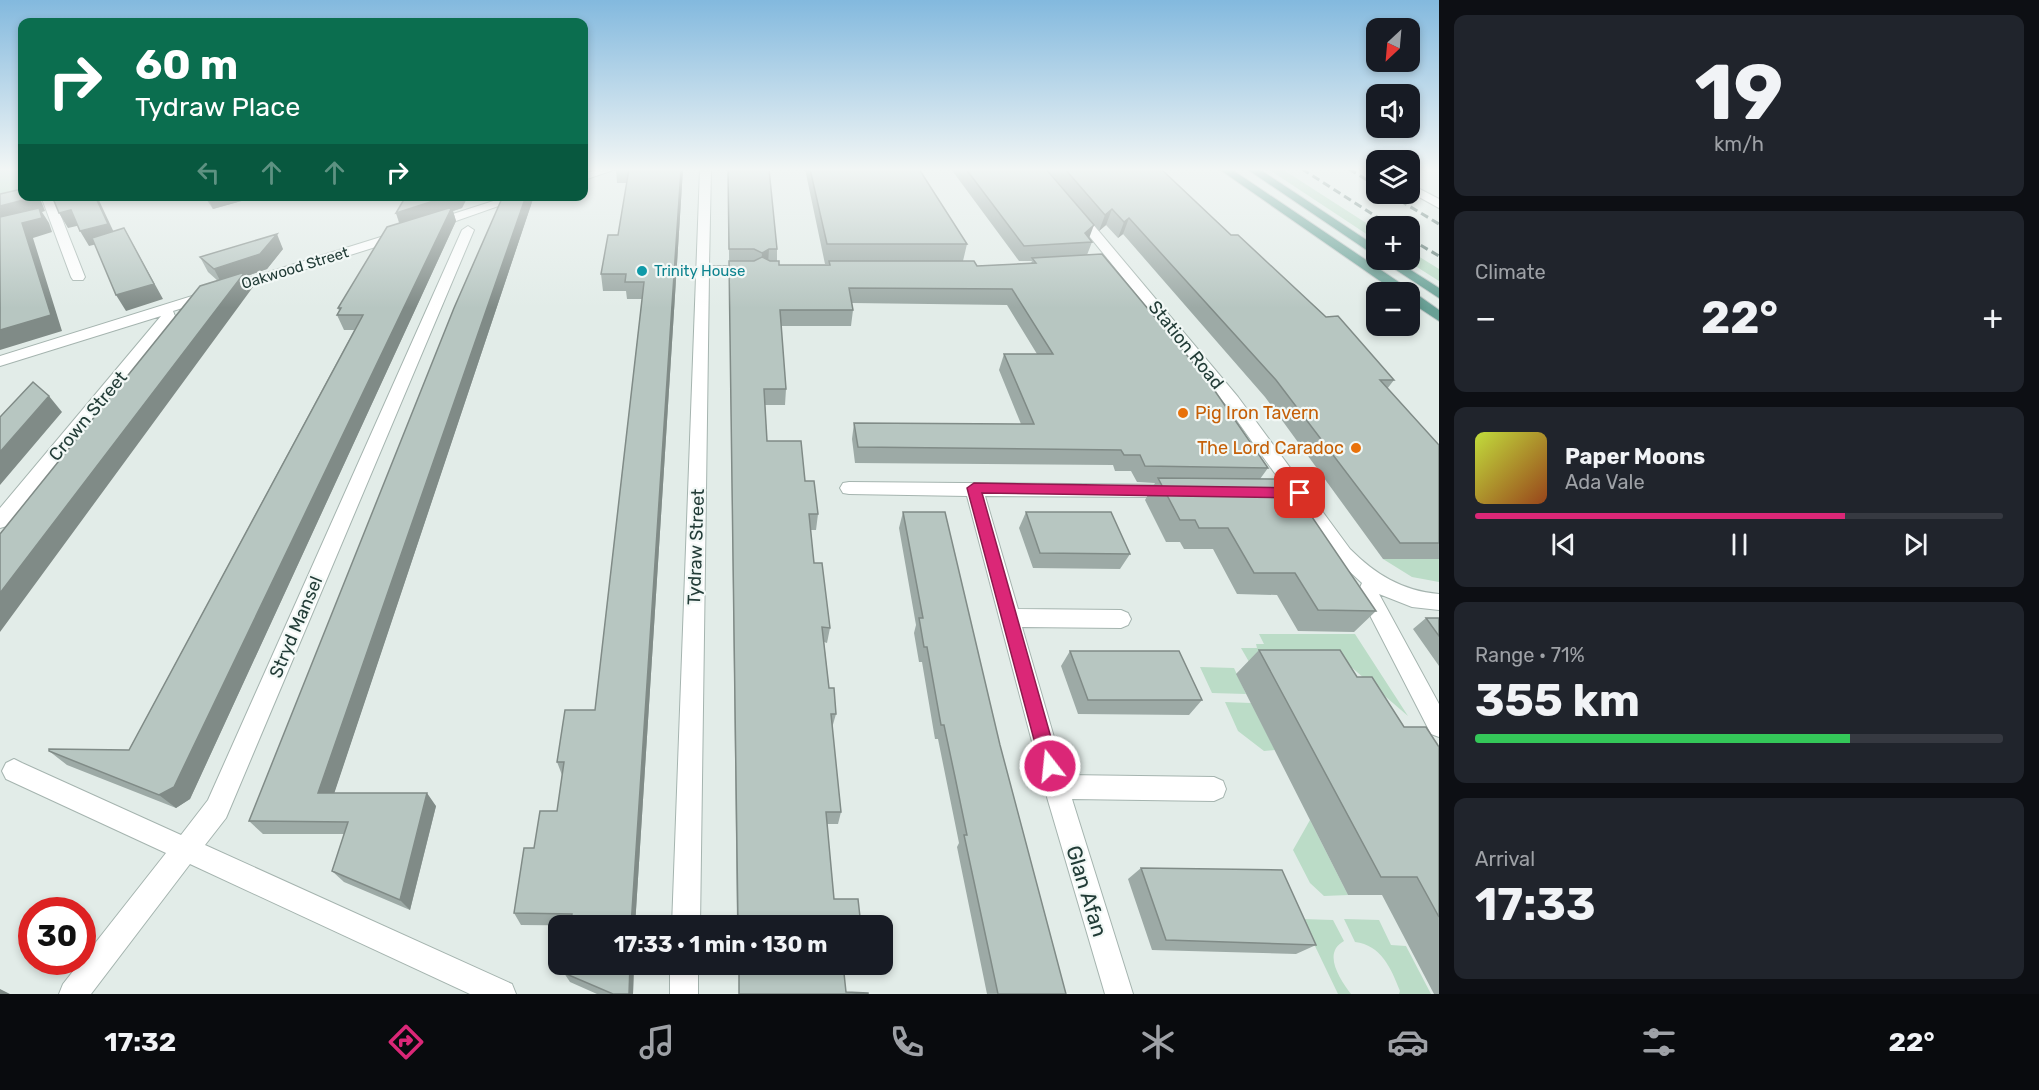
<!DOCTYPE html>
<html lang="en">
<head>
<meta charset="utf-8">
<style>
  :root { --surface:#171b24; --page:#20242c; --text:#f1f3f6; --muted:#9ea1a6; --line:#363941; --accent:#db2777 }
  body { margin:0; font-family:Rubik,sans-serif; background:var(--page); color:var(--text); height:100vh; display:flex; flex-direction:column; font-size:22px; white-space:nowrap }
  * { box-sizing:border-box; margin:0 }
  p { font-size:20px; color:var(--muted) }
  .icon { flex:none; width:33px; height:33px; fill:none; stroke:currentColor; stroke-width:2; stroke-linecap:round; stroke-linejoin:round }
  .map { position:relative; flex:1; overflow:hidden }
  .panel { display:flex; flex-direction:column; gap:15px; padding:15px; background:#0d0f14; width:600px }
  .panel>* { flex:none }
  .banner { position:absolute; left:18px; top:18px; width:570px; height:183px; border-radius:12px; box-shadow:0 3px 9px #0003; background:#0b6e4f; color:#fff; overflow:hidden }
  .needle { width:39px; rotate:206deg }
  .controls { position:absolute; left:1366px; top:18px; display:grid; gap:12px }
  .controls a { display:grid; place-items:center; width:54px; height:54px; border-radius:12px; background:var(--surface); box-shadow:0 3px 9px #0003; font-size:30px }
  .speed { position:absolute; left:18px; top:897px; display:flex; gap:12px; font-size:30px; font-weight:700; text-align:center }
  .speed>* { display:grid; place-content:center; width:78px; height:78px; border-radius:50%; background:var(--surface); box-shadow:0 3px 9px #0003; line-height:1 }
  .speed .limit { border:9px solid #d22; background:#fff; color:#111 }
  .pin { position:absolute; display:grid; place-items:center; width:51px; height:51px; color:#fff; margin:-26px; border-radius:12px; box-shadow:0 3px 9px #0006 }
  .me { position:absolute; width:66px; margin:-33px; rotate:344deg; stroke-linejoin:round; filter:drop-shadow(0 0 4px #0008) }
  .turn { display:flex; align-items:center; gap:21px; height:126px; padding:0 18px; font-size:27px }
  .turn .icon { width:78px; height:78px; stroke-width:2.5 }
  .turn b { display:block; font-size:42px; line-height:51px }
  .lanes { display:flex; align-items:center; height:57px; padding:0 18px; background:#0003; justify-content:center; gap:30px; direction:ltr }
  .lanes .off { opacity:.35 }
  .big { font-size:45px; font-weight:700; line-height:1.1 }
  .panel .card { flex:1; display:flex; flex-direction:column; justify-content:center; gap:9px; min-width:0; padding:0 21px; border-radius:12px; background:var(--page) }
  .panel .dial { align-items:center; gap:0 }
  .dial b { font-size:78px; line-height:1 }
  .song { display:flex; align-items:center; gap:18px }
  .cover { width:72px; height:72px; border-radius:9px; background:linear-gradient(135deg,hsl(70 70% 55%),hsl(20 70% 35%)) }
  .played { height:6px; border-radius:3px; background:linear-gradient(90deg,var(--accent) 70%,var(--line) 70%) }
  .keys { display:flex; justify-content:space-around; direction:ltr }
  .heat { display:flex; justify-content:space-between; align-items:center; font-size:33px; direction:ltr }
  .charge { height:9px; border-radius:4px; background:linear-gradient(90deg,#34c759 71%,var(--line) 0) }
  .trip { position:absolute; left:548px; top:915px; width:345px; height:60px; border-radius:12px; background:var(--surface); box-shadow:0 3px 9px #0003; font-weight:700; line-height:60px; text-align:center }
  .menu { display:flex; height:96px; justify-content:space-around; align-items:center; background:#090b0e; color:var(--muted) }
  .menu .icon { width:42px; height:42px }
  .menu .active { color:var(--accent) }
  .menu b { font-size:27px; color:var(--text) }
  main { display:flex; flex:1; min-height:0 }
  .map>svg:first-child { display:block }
  .green { fill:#bbdcc7 }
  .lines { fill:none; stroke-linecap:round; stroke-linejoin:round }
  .minor-casing { stroke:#a5b4af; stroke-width:2 }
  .major-casing { stroke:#c1c8c7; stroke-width:2 }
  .minor { fill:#fff; fill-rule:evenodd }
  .major { fill:#68a095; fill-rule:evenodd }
  .rail { stroke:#5d7872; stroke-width:3; stroke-dasharray:8 4.5; stroke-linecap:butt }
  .wall { fill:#9daaa6 }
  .shaded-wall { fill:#808b87 }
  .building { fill:#b7c6c1; stroke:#808b87; stroke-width:1.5 }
  .route { fill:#db2777; stroke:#8e194d; stroke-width:1.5 }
  .culture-dot { fill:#0f9aa8; stroke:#f2f8f6; stroke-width:2 }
  .food-dot { fill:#e8710a; stroke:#f2f8f6; stroke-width:2 }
  .labels { text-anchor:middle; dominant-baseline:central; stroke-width:4.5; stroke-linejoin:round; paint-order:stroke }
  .far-street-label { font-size:15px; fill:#223c37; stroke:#f2f8f6 }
  .far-culture-label { font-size:15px; fill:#0d838f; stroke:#f2f8f6; text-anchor:start }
  .street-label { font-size:18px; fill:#223c37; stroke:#f2f8f6 }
  .food-label { font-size:18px; fill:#c56008; stroke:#f2f8f6; text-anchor:start }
  .near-street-label { font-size:21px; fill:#223c37; stroke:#f2f8f6 }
</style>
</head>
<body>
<main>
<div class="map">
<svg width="1439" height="994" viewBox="0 0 1439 994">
  <rect width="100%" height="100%" fill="#e2ece8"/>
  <path class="green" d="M0 169H22V196L40 197 0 262Z
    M1268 169H1282L1377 230V241Z
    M1410 251 1439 269V281L1406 260H1410Z
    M1383 559H1439V582L1412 577Z
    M1259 634H1355L1408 716 1343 660 1252 667 1241 648H1257L1256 644H1264Z
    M1200 667 1234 668 1246 694 1212 693Z
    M1225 702 1251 703 1275 750 1264 751 1238 731Z
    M1310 820 1348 895 1324 896 1310 883 1293 850Z
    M1302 919 1333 920 1344 941C1322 953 1340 979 1351 994H1338Z
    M1344 919 1379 920 1391 945 1406 946 1431 994H1399L1400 991C1391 968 1381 945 1355 942Z"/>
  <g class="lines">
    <g class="minor-casing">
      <path id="minor" d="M599 169H616L584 180V174Z
        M700 169H711L709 266H753L760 270 753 274H709L700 926H672Z
        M1410 184 1439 199V208L1410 192Z
        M41 196H53L85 277 83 280H73L71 277Z
        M509 196H527L436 228 432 229 426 225 428 222Z
        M1077 209 1081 210 1238 397 1350 549C1375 574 1402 591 1439 594V610L1412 607 1379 594 1439 704V737L1431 734 1358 592 1362 583 1336 559 1226 405 1073 216 1071 213Z
        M468 226 474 230 226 818 205 845 512 984 516 994H470L190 864 91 994H59L63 984 166 853 6 779 2 771 6 763 14 759 22 763 181 835 208 800 462 230Z
        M400 231 404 232 406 235 404 238 173 311 175 316 168 328 7 526 0 528V508L161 316 0 366V356Z
        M849 482 1175 485 1181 486 1184 491 1181 496 1175 497 985 496 1018 609 1121 610 1128 613 1131 619 1128 625 1121 628 1022 627 1065 775 1214 777 1223 781 1226 789 1223 797 1214 801 1072 799 1133 994H1105L1044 787 967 496 849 494 843 493 840 488 843 483Z
        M670 964H698V994H670Z"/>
    </g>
    <g class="major-casing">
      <path id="major" d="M1219 169H1231L1415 293 1439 310V321L1410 302V292H1396Z
        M1247 169H1259L1377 247V257Z
        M1381 260H1395L1439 288V298Z"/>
    </g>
    <use href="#minor" class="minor"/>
    <use href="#major" class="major"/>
    <path class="rail" d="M1302 169 1391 226
      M1349 169 1377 186
      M1389 194 1439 224
      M1410 239 1439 256"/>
  </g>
  <path class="wall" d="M616 169H683L635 926 521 925 514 913 534 848 557 811 562 775 557 762 595 710 642 299H627L626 291H603L601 274 618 235 627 183H617Z
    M728 169 777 249V261L779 265H829V264H825L805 169H919L967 244 963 261 977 266 1031 263 1032 261H1019L951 169H1046L1092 242 1087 255 1268 468 1260 479 1376 611 1354 632 1298 631 1277 595 1237 594 1213 549H1184L1180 542H1166L1145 500 1155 483 1137 482 1131 471H1115L1113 465 855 463 852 439 854 423 1021 424 999 370 1004 354H1037L1007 305 852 303 853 310 851 326H781L786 389 785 405H765L767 441 805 481 818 514 816 530H810L814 563 830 628 827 643 824 642 829 688 836 714 832 728 841 812 838 824H827L834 899 861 926H737Z
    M1047 169H1161L1231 235 1394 380 1387 389 1439 445V559H1383L1265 397 1123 234 1118 238 1106 225 1099 231Z
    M204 196H244L245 200 213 209Z
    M406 196H468L462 208 453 211 456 221 190 799 176 808 67 765 49 751 129 750 354 330H344L337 315 339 311 338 308 399 223 396 213Z
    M534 196 334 793 436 806 410 910 344 882 332 871 344 834H263L249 821Z
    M283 249 267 269 247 276 253 287 218 281 208 272 200 257Z
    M903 512 1000 745 1066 994H987L957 847 959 843 938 739H935L922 662H919L914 633 916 625 899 528Z
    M1026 512 1130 554 1120 569 1033 568 1019 528Z
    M1426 618H1439V666L1413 629Z
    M1259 650 1357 677 1404 727 1439 747V994H1434L1382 895H1348L1236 674Z
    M1070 651 1202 700 1189 715 1078 714 1061 666Z
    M1141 868 1316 945 1296 954 1152 950 1128 879Z
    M565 964H634L633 994H597L570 982 564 973Z"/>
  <path class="shaded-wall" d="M681 169H683L635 926H631Z
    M35 196H38L41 201 45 211 42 212 49 223 52 232 33 238 62 331 0 350V206Z
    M95 196H97L117 239 89 246 80 231Z
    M207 196H244L245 200 213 209Z
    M449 196H468L462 208 453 211 456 221 190 799 176 808 159 795 401 227 396 213Z
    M526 196H534L330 806 318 793Z
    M1112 209 1106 225 1099 231 1105 215Z
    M71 210 81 225 68 228 59 213Z
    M1129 218 1123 234 1118 238 1124 222Z
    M1094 225 1088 241 1085 233Z
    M124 228 163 299 126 311 116 295Z
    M277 234 283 249 267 269 247 276 253 287 0 632V593L222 284 214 269Z
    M769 249 768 264 761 268 762 253Z
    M49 396 62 412 0 485V452Z
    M427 793 436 806 410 910 400 900Z
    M630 964H634L633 994H629Z
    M0 989 10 994H0Z"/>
  <path class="building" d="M629 169H681L631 926H570L572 914 514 913 524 848H534L540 811H557L564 762H557L565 710H595L644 282H625L626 274H601L608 235H618Z
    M728 169H769L777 249H769L762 253 754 249H729Z
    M810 169H919L967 244H827Z
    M966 169H1046L1094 225 1085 233 1092 242 1024 246Z
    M1065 169H1161L1231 235H1238L1326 317 1338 316 1394 380H1380L1439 445V543H1400L1276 380 1129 218 1124 222 1112 209 1105 215Z
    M22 189V196L35 197 0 206V194Z
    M52 196H95L108 224 80 231 71 210 59 213Z
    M406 196H449L396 213Z
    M503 196H526L318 793H427L400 900 332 871 348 822 249 821 454 308Z
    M452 207 174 787 159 795 49 751V749L129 750 363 315H337L341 308H338L387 227Z
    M39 208 42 218 22 223 51 315 0 330V217Z
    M124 228 154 284 116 295 92 238Z
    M277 234 260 254 214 269 200 257Z
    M1102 254 1206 378 1268 468 1145 466 1140 455H1124L1121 450 858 447 854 423 1034 424 1004 354H1053L1012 289 849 288 853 310H780L786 389H764L767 441H801L805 481H814L818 514H809L814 563H822L830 628 822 627 829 688H834L836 714H831L841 812H826L834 899H858L861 926H738L729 261H754L762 257 770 261H779V265H830L829 261H974L977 266 1036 263 1032 258Z
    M245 272 0 593V534L200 286Z
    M33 382 49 396 0 452V417Z
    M1158 478 1284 479 1293 489 1376 611 1318 610 1295 573H1254L1228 528H1199L1195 520H1180Z
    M903 512H945L1000 745 1066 994H998L964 835H967L955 777 944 725H941L927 647H924L919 618H923Z
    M1026 512H1111L1130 554 1040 553Z
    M1426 618H1439V636Z
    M1259 650H1340L1357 677H1372L1404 727H1426L1439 747V917L1417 877H1381Z
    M1070 651H1179L1202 700H1088Z
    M1141 868 1282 870 1316 945 1166 940Z
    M565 964H630L629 994H613L564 973Z
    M739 964H843L846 992 868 993V994H739Z"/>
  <linearGradient id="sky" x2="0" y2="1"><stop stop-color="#83b9de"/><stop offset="0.55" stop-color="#f2f6f5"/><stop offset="1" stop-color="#f2f6f5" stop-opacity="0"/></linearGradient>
  <rect width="1439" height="308" fill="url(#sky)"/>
  <path class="route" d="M974 483 1300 488 1307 493 1300 498 982 493 1059 766 1056 772 1050 775 1043 772 1041 766 967 488Z"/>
  <circle class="culture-dot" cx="642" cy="271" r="6"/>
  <g class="food-dot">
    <circle cx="1183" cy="413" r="6"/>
    <circle cx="1356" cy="448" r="6"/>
  </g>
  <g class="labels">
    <g class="far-street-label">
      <text transform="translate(295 268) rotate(-17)">Oakwood Street</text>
    </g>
    <g class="far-culture-label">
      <text x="654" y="271">Trinity House</text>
    </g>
    <g class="street-label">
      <text transform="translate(1186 345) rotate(51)">Station Road</text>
      <text transform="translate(88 416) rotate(-50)">Crown Street</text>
      <text transform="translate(696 547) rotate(-88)">Tydraw Street</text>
      <text transform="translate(296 627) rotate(-67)">Stryd Mansel</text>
    </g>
    <g class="food-label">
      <text x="1195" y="413">Pig Iron Tavern</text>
      <text x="1344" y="448" text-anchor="end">The Lord Caradoc</text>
    </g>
    <g class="near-street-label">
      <text transform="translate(1087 891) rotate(73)">Glan Afan</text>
    </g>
  </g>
</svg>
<div class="controls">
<a><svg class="needle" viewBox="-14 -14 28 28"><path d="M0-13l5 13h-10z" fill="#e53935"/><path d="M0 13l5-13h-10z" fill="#9ea1a6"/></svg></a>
<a><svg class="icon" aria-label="sound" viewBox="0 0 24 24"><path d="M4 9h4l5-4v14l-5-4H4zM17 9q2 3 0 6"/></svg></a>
<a><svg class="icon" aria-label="layers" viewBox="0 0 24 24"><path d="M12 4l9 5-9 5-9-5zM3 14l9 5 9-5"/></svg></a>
<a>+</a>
<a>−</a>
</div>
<div class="speed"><div class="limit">30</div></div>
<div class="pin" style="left:1300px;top:493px;background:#d93025"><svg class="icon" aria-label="arrive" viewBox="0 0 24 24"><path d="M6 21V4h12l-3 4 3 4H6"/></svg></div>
<svg class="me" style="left:1050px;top:766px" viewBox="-20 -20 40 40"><circle r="17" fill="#db2777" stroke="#fff" stroke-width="3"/><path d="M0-11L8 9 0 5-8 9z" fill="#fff"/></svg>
<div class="trip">17:33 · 1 min · 130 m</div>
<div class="banner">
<div class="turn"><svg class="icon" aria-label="right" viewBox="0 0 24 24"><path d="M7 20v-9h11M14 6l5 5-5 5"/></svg><div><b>60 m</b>Tydraw Place</div></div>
<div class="lanes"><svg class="icon off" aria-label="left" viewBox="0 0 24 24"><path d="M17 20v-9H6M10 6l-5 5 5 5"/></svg><svg class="icon off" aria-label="ahead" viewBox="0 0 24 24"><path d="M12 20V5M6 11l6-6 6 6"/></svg><svg class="icon off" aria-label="ahead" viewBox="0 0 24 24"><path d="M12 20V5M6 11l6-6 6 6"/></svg><svg class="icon" aria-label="right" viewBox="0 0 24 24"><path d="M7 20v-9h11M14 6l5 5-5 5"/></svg></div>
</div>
</div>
<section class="panel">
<div class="card dial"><b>19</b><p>km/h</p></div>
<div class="card"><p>Climate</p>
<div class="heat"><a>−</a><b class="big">22°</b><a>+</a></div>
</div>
<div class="card">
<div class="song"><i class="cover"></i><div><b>Paper Moons</b><p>Ada Vale</p></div></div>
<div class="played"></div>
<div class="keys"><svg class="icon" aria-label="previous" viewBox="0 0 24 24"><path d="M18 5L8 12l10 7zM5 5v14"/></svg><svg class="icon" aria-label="pause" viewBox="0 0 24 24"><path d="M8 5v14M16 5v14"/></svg><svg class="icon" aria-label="next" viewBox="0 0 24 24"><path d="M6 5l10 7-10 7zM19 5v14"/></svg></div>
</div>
<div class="card"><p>Range · 71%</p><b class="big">355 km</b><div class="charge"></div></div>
<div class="card"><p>Arrival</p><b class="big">17:33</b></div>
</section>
</main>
<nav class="menu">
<b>17:32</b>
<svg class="icon active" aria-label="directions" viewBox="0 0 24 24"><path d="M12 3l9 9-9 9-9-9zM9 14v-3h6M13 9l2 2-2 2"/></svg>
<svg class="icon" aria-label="music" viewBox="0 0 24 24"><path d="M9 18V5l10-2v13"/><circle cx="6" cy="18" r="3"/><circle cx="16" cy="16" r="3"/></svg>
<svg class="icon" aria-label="phone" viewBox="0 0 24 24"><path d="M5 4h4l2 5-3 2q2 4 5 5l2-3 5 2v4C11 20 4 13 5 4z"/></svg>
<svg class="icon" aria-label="climate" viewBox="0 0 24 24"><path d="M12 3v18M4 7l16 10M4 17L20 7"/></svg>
<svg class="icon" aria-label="car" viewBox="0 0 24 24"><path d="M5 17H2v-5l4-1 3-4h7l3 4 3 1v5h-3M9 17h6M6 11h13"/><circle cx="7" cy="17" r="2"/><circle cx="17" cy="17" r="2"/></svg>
<svg class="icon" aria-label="filters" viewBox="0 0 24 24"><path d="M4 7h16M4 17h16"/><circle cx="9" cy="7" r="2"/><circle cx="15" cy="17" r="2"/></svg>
<b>22°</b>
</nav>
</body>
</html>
